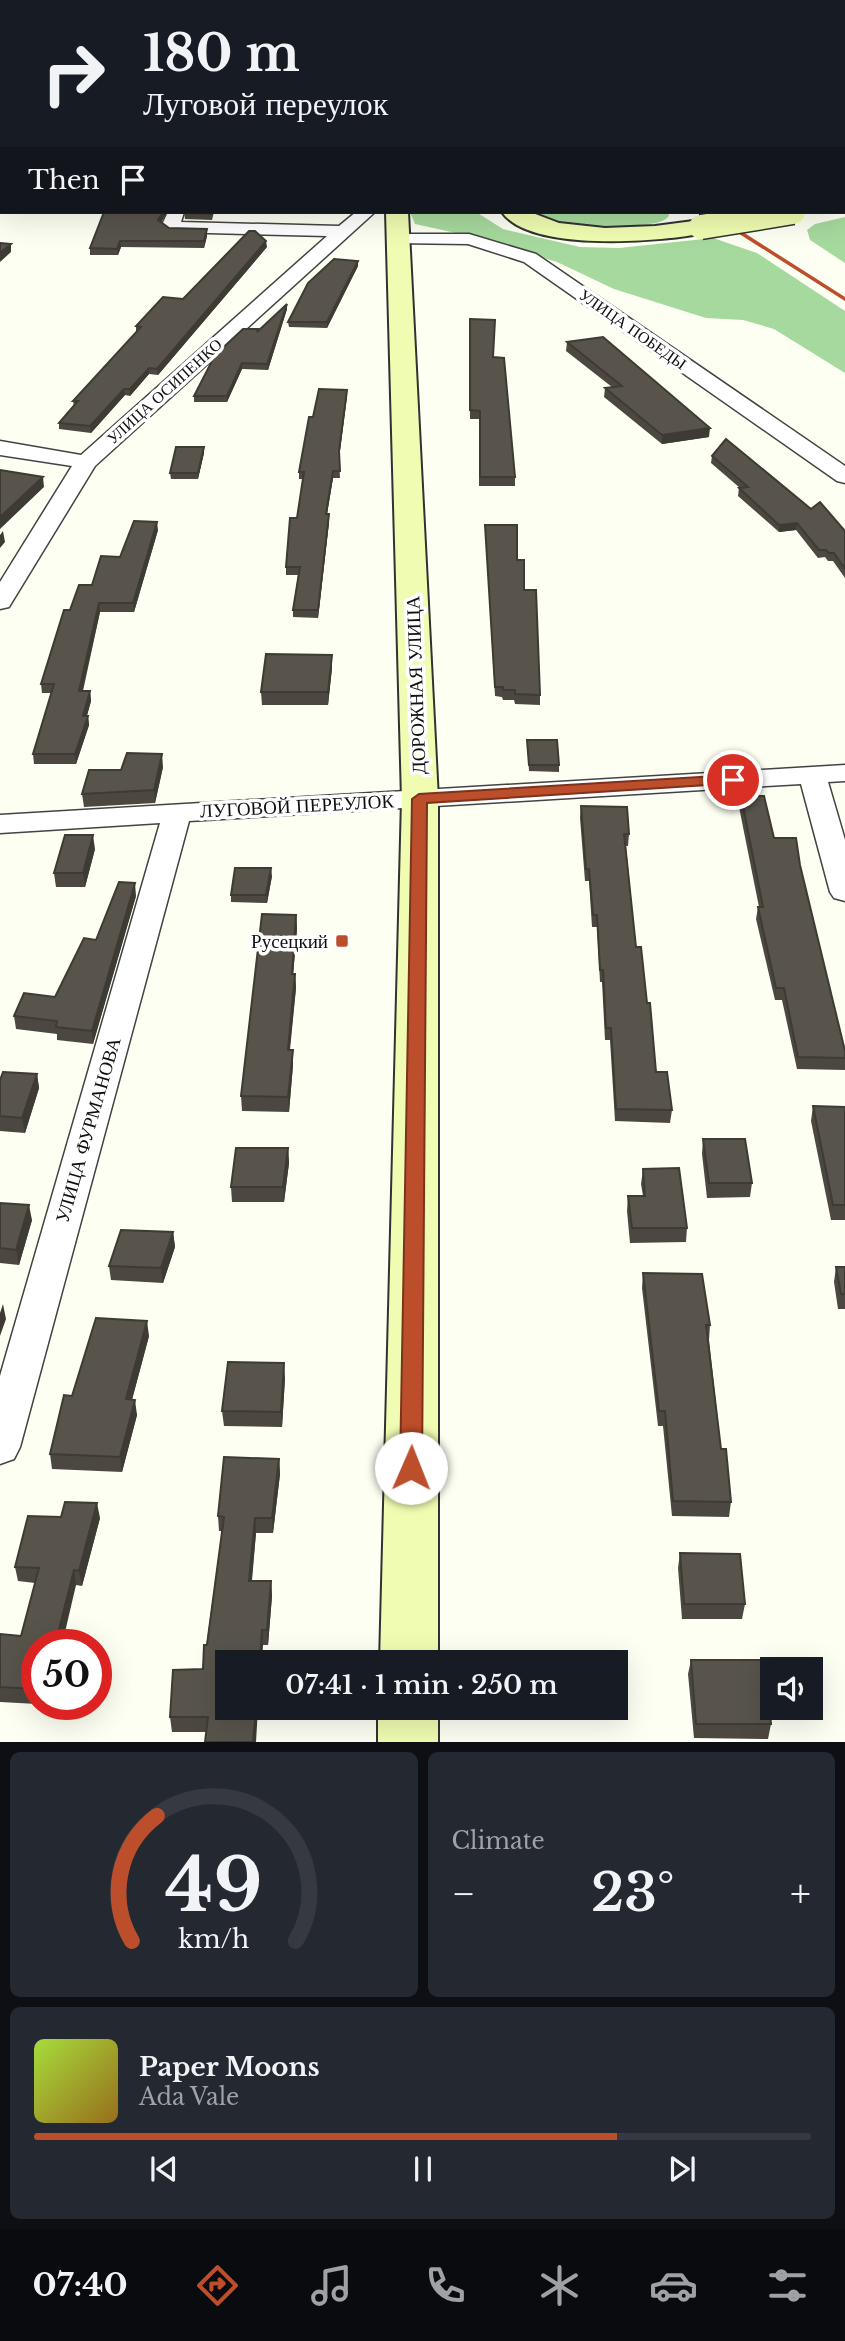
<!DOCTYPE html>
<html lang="en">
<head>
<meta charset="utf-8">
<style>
  :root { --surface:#171b24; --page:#242831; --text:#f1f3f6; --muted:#9ea1a6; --line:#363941; --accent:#bd4e2b }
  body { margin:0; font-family:"Libre Baskerville",serif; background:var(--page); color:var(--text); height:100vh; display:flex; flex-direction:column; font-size:26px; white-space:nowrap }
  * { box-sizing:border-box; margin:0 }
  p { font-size:23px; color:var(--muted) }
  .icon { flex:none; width:38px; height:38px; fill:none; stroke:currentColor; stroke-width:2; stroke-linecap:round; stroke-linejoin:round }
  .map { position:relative; height:1742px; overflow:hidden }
  .drawer { display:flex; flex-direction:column; gap:10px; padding:10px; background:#0d0f14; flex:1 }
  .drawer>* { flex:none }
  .banner { position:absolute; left:0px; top:0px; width:845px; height:214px; box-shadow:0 7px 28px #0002; background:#171b24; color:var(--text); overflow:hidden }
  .fabs { position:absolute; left:760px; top:1657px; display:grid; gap:14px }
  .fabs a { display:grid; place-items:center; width:63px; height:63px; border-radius:0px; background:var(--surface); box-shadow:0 7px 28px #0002; font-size:35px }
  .speed { position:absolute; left:21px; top:1629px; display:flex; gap:14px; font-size:35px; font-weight:700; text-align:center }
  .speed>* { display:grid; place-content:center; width:91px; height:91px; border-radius:50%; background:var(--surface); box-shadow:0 7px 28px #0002; line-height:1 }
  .speed .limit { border:10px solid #d22; background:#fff; color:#111 }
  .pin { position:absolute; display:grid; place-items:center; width:60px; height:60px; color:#fff; margin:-30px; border:4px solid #fff; border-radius:50%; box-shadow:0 2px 7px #0007 }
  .me { position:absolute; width:77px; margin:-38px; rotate:1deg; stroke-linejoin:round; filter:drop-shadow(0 0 5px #0008) }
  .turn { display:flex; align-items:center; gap:24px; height:147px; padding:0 28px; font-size:32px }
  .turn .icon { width:91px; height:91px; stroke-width:2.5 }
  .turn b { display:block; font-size:49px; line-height:60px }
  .then { display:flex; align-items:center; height:66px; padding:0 28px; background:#0003; gap:14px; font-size:26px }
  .big { font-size:52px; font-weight:600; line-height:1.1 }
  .drawer .widget { flex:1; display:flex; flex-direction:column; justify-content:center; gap:10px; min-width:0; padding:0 24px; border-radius:10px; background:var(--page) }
  .drawer .dial { align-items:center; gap:0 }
  .dial svg { height:182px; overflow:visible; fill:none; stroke:var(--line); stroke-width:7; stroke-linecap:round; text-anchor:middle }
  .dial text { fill:var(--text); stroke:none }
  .song { display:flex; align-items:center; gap:21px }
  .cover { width:84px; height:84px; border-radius:10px; background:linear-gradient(135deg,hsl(80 70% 55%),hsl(40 70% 35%)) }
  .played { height:7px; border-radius:4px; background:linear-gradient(90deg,var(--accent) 75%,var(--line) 75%) }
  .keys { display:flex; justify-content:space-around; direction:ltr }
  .heat { display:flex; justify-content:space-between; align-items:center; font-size:38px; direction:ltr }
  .drawer .tiles { flex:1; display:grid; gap:10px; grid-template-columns:1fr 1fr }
  .widget:last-child { grid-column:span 2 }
  .trip { position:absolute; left:215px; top:1650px; width:413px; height:70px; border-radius:0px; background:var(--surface); box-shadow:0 7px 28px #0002; font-weight:600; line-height:70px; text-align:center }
  .tab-bar { display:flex; height:112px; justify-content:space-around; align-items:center; background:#090b0e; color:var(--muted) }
  .tab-bar .icon { width:49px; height:49px }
  .tab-bar .current { color:var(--accent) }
  .tab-bar b { font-size:32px; color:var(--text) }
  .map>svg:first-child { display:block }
  .forest { fill:#a6d99d }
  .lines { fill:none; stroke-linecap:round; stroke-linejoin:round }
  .service-casing { stroke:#434343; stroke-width:3 }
  .minor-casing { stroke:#434343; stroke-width:3 }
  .tertiary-casing { stroke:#434343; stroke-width:4 }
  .secondary-casing { stroke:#323232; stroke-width:4 }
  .service { fill:#fff; fill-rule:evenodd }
  .minor { fill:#fff; fill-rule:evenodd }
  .tertiary { fill:#fff; fill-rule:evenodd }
  .secondary { fill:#effcb1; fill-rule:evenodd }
  .rail-far1 { stroke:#bd4e2b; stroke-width:2.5 }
  .rail { stroke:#bd4e2b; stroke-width:3.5 }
  .secondary-bridge-casing { stroke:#323232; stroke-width:27; stroke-linecap:butt }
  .secondary-bridge { stroke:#effcb1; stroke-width:24 }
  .wall { fill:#4c4841 }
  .shaded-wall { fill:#3e3b35 }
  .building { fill:#58544c; stroke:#3e3b35; stroke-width:2 }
  .route { fill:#bd4e2b; stroke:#7b331c; stroke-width:2 }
  .poi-dot { fill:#bd4e2b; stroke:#fff; stroke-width:2.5 }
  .labels { text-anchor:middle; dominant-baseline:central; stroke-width:7; stroke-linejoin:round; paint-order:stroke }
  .far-street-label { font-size:16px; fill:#101010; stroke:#fff }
  .street-label { font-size:19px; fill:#101010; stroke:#fff }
  .poi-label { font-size:19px; fill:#101010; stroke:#fff; text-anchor:end }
</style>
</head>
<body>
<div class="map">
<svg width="845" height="1743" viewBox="0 0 845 1743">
  <rect width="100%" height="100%" fill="#fefff3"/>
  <path class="forest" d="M410 212H476L503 229 580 247 619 248 713 238 757 253 845 311V373L774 329 743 320 706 318 614 289 557 262 474 237 415 224Z
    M534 212H668L669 216C662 224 649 224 638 225 601 229 568 228 534 212Z
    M845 217V263L810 240 807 230 815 224Z"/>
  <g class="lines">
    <g class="service-casing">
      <path id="service" d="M844 136 845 137V143L844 142Z"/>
    </g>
    <g class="minor-casing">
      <path id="minor" d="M205 0H219L220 2H207Z
        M541 0H556L557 2H543Z
        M0 15H2V23H0Z
        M844 76H845V84H844Z
        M0 113H2V123H0Z
        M168 212H184L181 222 339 226 356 212H375L95 466 12 602 9 607 0 609V582L72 466 0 455V441L81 455 327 236 170 232 161 227Z
        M400 234H469L536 254 845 466V483L837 481 524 262 468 244 394 243 391 239 394 235Z
        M845 765V781L828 782 845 840V901L834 898 830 892 801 784 189 821 20 1447 14 1459 0 1464V1376L160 823 0 833V815Z"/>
    </g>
    <g class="tertiary-casing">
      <path id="tertiary" d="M0 62H2V74H0Z"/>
    </g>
    <g class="secondary-casing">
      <path id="secondary" d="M845 197V211H844V198Z
        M386 212H408L438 799V1662H380L402 799Z
        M502 212H530L559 223 605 228 655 226 701 220 709 222 712 227 709 232C666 242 530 253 502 212Z
        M378 1708H438V1743H378Z"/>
    </g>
    <use href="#service" class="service"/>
    <use href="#minor" class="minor"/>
    <use href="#tertiary" class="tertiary"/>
    <use href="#secondary" class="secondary"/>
    <path class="rail-far1" d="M377 0 380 2
      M443 0 445 2"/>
    <path class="rail" d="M708 212 845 299"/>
    <g class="secondary-bridge-casing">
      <path id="secondary-bridge" d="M701 227 793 212"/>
    </g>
    <use href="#secondary-bridge" class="secondary-bridge"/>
  </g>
  <path class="wall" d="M764 0H845V9H844V2H768Z
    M104 212H167L161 222 169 228 207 236 204 248 121 247 118 255H90V248Z
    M184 212H214L212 220 185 219Z
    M267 247 158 375 149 374 130 396 125 395 91 433 59 429V423L74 406 73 401 136 332V326L183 299Z
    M358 261V266L327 328 289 327 288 322Z
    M287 304V309L268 370 242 369 227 402H194V396Z
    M470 319 493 357 515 477V486H479V419H470Z
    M567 342 709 437 662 444 604 397 605 388 612 387 566 351Z
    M347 390V396L339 458 340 478H333L327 514 329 522 318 618 293 617V610L298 575H286V567L297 518 303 479H299V472L313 417Z
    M204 453 198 479H171L170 473Z
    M712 456 811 509 845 531V578L833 561H828L825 557 818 558 796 530 779 532 738 496 739 488H740L711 463Z
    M485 525 517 560 524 590 540 695V705L515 704 514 700H503L502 697 495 696Z
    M158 530 134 612H100L83 691H90L91 701 87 716H88L89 725 76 764H34L33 754 51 693H42L41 684 70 610 120 557Z
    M332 668 328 705H262L261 692Z
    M527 740 559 765V772L529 771Z
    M163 767 155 803 84 807 82 794Z
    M741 796 774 838 800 865 845 1051V1070L797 1069 782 1000H775L756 919 758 907H759L739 807Z
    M581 806 629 834 628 846H626L636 947 647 1003 656 1072 672 1110 670 1123 615 1121 610 1040H605L602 982H600L597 927H592L589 881H585L580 818Z
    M95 849 85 887H56L54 873Z
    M272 876 267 903 231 902V895Z
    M136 896 93 1044 57 1040V1034L16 1029 14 1016 55 997 96 940Z
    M296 915 297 929 293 974H295L296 988 290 1050 293 1065 289 1112 242 1111 241 1096Z
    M37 1074 39 1088 25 1133 0 1131V1080Z
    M813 1106 845 1107V1220H831L811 1121Z
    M703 1139 752 1183 750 1197 707 1198 702 1154Z
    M288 1148 289 1163 284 1202H232L231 1187Z
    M643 1169 687 1228 686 1242 630 1243 627 1211 628 1196H643L641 1184Z
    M0 1203 32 1220 19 1265 0 1263Z
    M173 1232 175 1247 163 1283 111 1280 109 1266Z
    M836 1267H845V1309H838L834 1282Z
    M643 1273 710 1325 709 1340 721 1449 731 1502 729 1517 672 1516 663 1426H658L642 1288Z
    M149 1336 132 1400 137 1415 122 1472 52 1469 50 1454 72 1396Z
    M285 1378 282 1427 224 1426 222 1411Z
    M279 1459 280 1474 273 1533H256L252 1581H271L272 1596 268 1645H263L206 1732H172L170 1717 203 1669 222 1531H219L218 1516Z
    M100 1518 82 1586 76 1585 37 1645V1704L0 1702V1634L21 1636 35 1583 18 1581 15 1567Z
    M680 1553 745 1604 742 1619H682L678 1568Z
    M691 1660 771 1724 768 1739 694 1738 688 1674Z"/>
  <path class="shaded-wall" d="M163 212H167L159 226 158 220Z
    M207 229V236L204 248V241Z
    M120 241 121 247 118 255 117 249Z
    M266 241 267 247 158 375 157 369Z
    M11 244V252L0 262V253Z
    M358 261V266L327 328V322Z
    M287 304V309L268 370 267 364Z
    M242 363V369L227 402V396Z
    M149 368V374L130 396V389Z
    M124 389 125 395 91 433 90 426Z
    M347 390V396L339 458V451Z
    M710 428 709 437 662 444V435Z
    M204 447V453L198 479V473Z
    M333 471V478L327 514V507Z
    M43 477 44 487 0 529V517Z
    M329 514V522L318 618V610Z
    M157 522 158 530 134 612 133 603Z
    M797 523 796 530 779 532V525Z
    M3 531 5 542 0 548V535Z
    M99 603 100 612 80 700 79 691Z
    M332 655V668L328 705V692Z
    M90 691 91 701 84 725 83 716Z
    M88 716 89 725 76 764 75 754Z
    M162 754 163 767 155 803 154 790Z
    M93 835 95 849 85 887 83 873Z
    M271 868 272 876 267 903 266 895Z
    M135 883 136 896 93 1044 92 1031Z
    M296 915 297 929 292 988V974Z
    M295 974 296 988 288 1064V1050Z
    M293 1050V1065L289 1112 288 1097Z
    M37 1074 39 1088 25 1133 22 1118Z
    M288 1148 289 1163 284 1202 283 1187Z
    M29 1205 32 1220 19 1265 16 1250Z
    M173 1232 175 1247 163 1283 161 1268Z
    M3 1304 6 1319 0 1336V1313Z
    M147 1321 149 1336 128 1414 126 1399Z
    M284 1363 285 1378 282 1427 281 1412Z
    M135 1400 137 1415 122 1472 120 1457Z
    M279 1459 280 1474 273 1533 272 1518Z
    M97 1503 100 1518 82 1586 79 1571Z
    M255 1518 256 1533 250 1596 249 1581Z
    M74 1570 76 1585 62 1645H55Z
    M271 1581 272 1596 268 1645 267 1630Z
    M262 1630 263 1645 262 1662H260Z
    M256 1708H258L256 1742H253Z"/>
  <path class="building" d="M0 0H170L172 2H2V9L0 10Z
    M774 0H845V5H844V2H777Z
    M844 13 845 17V46L844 45Z
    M2 20V36H0V21Z
    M2 118V140L0 141V119Z
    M0 156H2V202H0Z
    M104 212H163L158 220 169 228 207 229 204 241H120L117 249 90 248Z
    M184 212H212L211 214 184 213Z
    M249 231H255L266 241 157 369 149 368 130 389H124L90 426 59 423 78 401H73L141 327 136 326 163 297 183 299Z
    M0 243 11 244 0 253Z
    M334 259 358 261 327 322H288L308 283Z
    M287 304 267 364 242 363 227 396H194L215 355 243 329H258L257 332Z
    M470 319 495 320 493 357 504 358 515 477H480V411L470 410Z
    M603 337 710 428 662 435 605 388 622 386 567 342Z
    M319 389 347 390 339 451 340 471H333L327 507 326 514H329L318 610H293L300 567H286L290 518H297L304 472H299L309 417H313Z
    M726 439 811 509 820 502 845 531V569L834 553H829L826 550H819L797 523 779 525 739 488 748 487 712 456Z
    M176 447H204L198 473H170Z
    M0 470 43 477 0 517Z
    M134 521 157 522 133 603H99L79 691H90L83 716H88L75 754H33L54 684H41L64 610H70L79 585H92L101 556 120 557Z
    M485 525H517V560H524V590H536L540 695 515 694V690H503V687H495Z
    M266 654 332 655 328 692H261Z
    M527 740H557L559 765H529Z
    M127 753 162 754 154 790 82 794 89 770H121Z
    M741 796H764L774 838H796L800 865 845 1051V1058L798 1057 784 988H776L758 907H763Z
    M581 806 627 807 629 834H624L636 947H641L647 1003H650L656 1072H667L672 1110 616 1109 611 1028H606L603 970H600L597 915H593L589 869H586Z
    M65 835H93L83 873H54Z
    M235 868H271L266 895H231Z
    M119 882 135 883 92 1031 56 1027 57 1021 14 1016 24 993 55 997 84 938 96 940Z
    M262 914 296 915 292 974H295L288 1050H293L288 1097 241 1096Z
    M3 1072 37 1074 22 1118 0 1116V1080Z
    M813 1106 845 1107V1205H833Z
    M703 1139H745L752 1183H709Z
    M236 1148H288L283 1187H231Z
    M679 1168 687 1228H632L628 1196H645L643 1169Z
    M0 1203 29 1205 16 1250 0 1248Z
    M121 1230 173 1232 161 1268 109 1266Z
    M836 1267H845V1294H841Z
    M643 1273 702 1274 710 1325H706L721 1449H726L731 1502 673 1501 665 1411H659Z
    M96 1318 147 1321 126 1399 135 1400 120 1457 50 1454 64 1395 72 1396Z
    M228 1362 284 1363 281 1412 222 1411Z
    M224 1457 279 1459 272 1518H255L249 1581H271L267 1630H262L260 1662H228V1708H256L253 1742H205L208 1717H170L173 1670 203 1669 204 1645H207L224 1517 218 1516Z
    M65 1502 97 1503 79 1571 74 1570 55 1645H37V1689L0 1687V1634L21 1636 39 1568 15 1567 28 1516 61 1517Z
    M680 1553 740 1554 745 1604H684Z
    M691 1660H765L771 1724H696Z"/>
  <path class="route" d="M733 775 741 780 739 783 427 803 422 1468 419 1474 411 1477 403 1474 400 1468 412 799 419 794Z"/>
  <rect class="poi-dot" x="335" y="934" width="14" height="14" rx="3.5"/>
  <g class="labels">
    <g class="far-street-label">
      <text transform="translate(633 329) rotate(35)">УЛИЦА ПОБЕДЫ</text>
      <text transform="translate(164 391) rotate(-42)">УЛИЦА ОСИПЕНКО</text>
    </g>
    <g class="street-label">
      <text transform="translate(416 685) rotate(-92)">ДОРОЖНАЯ УЛИЦА</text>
      <text transform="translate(297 806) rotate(-3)">ЛУГОВОЙ ПЕРЕУЛОК</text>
      <text transform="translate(88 1130) rotate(-74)">УЛИЦА ФУРМАНОВА</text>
    </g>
    <g class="poi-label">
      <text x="328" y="941">Русецкий</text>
    </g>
  </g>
</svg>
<div class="fabs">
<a><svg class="icon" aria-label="sound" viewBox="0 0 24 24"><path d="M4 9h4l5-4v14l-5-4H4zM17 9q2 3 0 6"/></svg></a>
</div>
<div class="speed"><div class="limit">50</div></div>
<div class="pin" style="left:733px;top:780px;background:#d93025"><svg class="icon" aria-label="arrive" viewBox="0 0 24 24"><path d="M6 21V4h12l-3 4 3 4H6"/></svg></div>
<svg class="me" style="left:411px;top:1468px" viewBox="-20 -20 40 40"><circle r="19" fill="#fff"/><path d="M0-13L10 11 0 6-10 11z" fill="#bd4e2b"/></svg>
<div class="trip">07:41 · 1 min · 250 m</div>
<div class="banner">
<div class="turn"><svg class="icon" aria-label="right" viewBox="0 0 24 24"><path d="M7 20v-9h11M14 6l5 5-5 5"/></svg><div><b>180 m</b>Луговой переулок</div></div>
<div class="then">Then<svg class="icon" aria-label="arrive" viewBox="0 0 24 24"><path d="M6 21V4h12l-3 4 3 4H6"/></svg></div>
</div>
</div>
<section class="drawer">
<div class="tiles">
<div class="widget dial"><svg viewBox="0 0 100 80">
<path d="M14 69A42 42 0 1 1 86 69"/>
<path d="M14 69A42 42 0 0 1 25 14" stroke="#bd4e2b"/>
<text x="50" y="56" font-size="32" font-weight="700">49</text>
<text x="50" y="72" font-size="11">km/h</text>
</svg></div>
<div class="widget"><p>Climate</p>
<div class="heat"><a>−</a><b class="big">23°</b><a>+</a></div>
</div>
<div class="widget">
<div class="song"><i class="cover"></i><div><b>Paper Moons</b><p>Ada Vale</p></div></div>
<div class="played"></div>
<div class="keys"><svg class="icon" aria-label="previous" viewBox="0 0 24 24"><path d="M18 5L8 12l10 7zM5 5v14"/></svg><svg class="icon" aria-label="pause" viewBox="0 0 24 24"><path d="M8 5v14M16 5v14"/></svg><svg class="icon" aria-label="next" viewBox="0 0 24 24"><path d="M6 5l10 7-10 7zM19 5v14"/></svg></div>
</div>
</div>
</section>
<nav class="tab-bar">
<b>07:40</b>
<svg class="icon current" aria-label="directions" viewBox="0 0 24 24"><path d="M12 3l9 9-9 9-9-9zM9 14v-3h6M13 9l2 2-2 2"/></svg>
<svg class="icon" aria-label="music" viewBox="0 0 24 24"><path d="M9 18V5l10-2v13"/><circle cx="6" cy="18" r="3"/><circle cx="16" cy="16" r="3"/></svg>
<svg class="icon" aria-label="phone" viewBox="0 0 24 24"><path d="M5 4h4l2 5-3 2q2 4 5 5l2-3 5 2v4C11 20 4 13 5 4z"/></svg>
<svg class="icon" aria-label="climate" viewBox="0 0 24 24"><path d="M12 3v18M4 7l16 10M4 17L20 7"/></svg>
<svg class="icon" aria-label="car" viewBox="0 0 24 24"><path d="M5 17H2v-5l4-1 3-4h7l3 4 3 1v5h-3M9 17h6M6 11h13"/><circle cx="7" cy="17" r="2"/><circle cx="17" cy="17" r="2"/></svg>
<svg class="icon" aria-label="filters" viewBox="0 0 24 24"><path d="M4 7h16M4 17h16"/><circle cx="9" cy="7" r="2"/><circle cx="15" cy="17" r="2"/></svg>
</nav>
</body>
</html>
